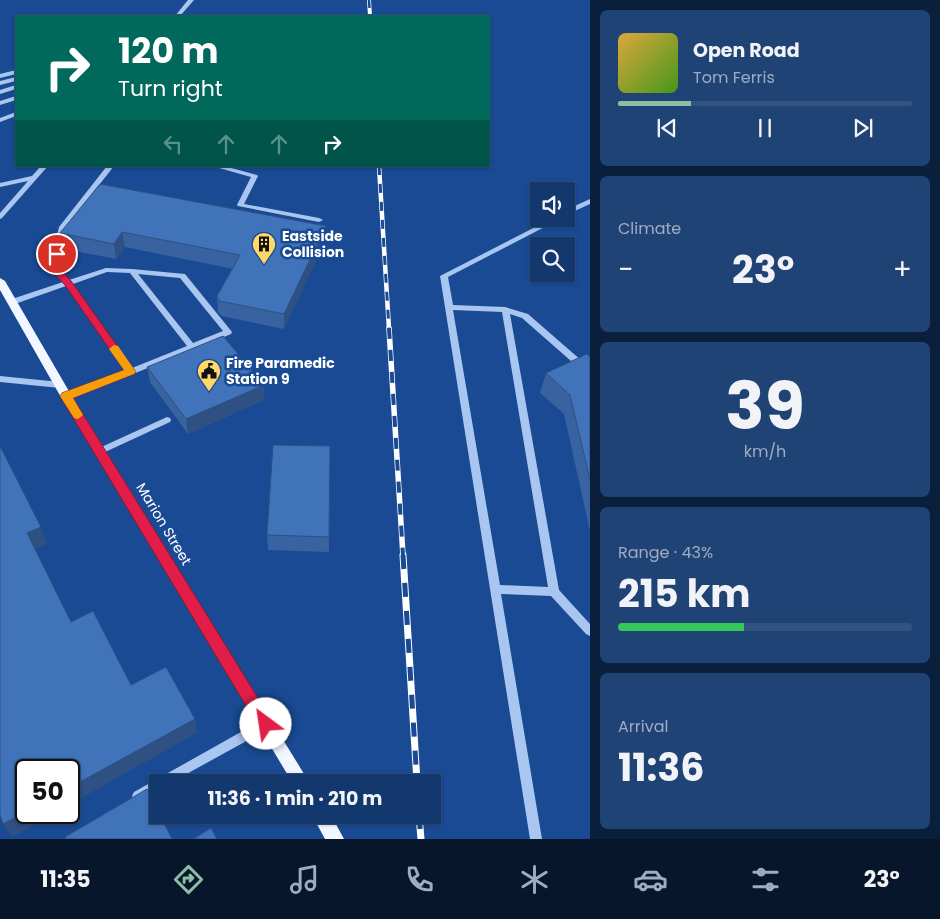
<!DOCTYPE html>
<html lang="en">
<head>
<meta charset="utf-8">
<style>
  :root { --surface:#13386e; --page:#204376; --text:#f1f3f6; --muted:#9dacc2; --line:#325281; --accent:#8abfa5 }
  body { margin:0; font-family:Poppins,sans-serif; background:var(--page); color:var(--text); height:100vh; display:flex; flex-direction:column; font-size:19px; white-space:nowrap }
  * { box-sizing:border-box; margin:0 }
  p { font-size:16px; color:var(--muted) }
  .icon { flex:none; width:28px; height:28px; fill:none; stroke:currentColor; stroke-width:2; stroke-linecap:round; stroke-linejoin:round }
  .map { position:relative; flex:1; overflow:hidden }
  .details { display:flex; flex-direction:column; gap:10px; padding:10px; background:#0a1f3c; width:350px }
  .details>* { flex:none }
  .hud { position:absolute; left:15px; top:15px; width:475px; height:152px; border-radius:0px; box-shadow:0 1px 4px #0004,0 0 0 1px var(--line); background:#00695c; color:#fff; overflow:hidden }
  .fabs { position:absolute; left:530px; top:182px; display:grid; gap:10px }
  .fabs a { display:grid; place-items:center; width:45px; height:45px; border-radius:0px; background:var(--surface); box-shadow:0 1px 4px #0004,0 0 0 1px var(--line); font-size:25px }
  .speed { position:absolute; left:15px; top:759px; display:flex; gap:10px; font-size:25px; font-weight:700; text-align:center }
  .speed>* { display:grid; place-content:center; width:65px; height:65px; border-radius:50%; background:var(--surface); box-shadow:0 1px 4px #0004,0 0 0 1px var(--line); line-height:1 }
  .speed .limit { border:2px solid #111; border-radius:8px; background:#fff; color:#111 }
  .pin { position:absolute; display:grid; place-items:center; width:42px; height:42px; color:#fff; margin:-21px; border:2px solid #fff; border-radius:50%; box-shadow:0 1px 5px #0007 }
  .me { position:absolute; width:55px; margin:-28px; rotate:329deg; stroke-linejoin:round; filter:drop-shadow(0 0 4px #0008) }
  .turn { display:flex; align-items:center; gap:18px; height:105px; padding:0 20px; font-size:22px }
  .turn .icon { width:65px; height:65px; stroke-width:2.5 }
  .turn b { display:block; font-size:35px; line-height:42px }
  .lanes { display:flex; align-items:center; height:48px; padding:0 20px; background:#0003; justify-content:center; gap:25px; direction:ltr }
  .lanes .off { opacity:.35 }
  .big { font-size:38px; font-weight:700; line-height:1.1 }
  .details .widget { flex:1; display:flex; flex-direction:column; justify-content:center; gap:8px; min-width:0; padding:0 18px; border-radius:8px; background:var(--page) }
  .details .dial { align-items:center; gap:0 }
  .dial b { font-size:65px; line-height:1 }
  .song { display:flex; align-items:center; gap:15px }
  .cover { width:60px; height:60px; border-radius:8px; background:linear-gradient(135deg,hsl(40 70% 55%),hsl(100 70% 35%)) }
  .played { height:5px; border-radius:2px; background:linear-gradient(90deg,var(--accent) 25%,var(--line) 25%) }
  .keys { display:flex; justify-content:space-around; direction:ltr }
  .heat { display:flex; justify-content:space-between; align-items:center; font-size:28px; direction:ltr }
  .charge { height:8px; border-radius:4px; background:linear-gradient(90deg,#34c759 43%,var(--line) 0) }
  .trip { position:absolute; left:149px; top:774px; width:292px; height:50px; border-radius:0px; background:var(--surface); box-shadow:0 1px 4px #0004,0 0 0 1px var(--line); font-weight:700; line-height:50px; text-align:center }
  .tab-bar { display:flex; height:80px; justify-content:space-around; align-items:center; background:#08162c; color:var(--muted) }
  .tab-bar .icon { width:35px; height:35px }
  .tab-bar .active { color:var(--accent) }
  .tab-bar b { font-size:22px; color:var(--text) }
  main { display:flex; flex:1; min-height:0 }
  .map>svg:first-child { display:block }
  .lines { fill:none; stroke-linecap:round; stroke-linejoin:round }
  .minor { fill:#a9c6f0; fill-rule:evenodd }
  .major { fill:#f1f6ff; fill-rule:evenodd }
  .rail-far3-casing { stroke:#fff; stroke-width:4 }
  .rail-far2-casing { stroke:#fff; stroke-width:4.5 }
  .rail-far1-casing { stroke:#fff; stroke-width:5.5 }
  .rail-casing { stroke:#fff; stroke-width:7 }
  .rail-far3 { stroke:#194a93; stroke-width:2.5; stroke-dasharray:8; stroke-linecap:butt }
  .rail-far2 { stroke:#194a93; stroke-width:3; stroke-dasharray:9; stroke-linecap:butt }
  .rail-far1 { stroke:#194a93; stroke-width:4; stroke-dasharray:11; stroke-linecap:butt }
  .rail { stroke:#194a93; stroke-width:5; stroke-dasharray:14; stroke-linecap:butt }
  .wall { fill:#3863a0 }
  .shaded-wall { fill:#2e5082 }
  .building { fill:#4173ba; stroke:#2e5082 }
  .route { fill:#e11d48; stroke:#92132f }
  .slow { fill:#f59e0b }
  .labels { text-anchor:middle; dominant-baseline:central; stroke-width:5; stroke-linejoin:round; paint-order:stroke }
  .poi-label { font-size:14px; font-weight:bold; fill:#fff; stroke:#194a93; text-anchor:start }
  .street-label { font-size:14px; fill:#fff; stroke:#194a93 }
</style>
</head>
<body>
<main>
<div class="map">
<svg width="590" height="839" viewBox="0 0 590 839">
  <rect width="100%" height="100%" fill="#194a93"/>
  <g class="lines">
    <path class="minor" d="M188 0H194L180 16H175Z
      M16 70V74L0 78V74Z
      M16 77V81L0 85V81Z
      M16 85V89L0 94V90Z
      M16 96V100L0 105V101Z
      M16 112V116L0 122V118Z
      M41 166H48L2 218 0 219V213L28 181 0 187V183L32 176Z
      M107 166H114L66 227 57 268 69 280 106 268 132 269 185 274 232 332 231 334 133 374 66 399 62 396 63 394 125 371 66 286 12 305 8 302 9 300 63 282 49 268 59 227ZM107 272 130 273 187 346 132 368 73 284ZM138 274 180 278 223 331 193 343Z
      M212 166H224L257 175 258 176 244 204 319 218 323 220 319 222 238 206 237 205 251 177Z
      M590 199V204L566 215V210Z
      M551 219H560L448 277 453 305 505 307 528 314 590 368V376L587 375 522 318 510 314 559 590 590 624V636L586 634 551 596 501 594 542 839H530L440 276ZM453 310 502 312 548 587 500 585Z
      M0 376 60 382 64 385 60 388 0 382Z
      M167 417 170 418 171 420 170 422 103 453H97L95 451 97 449Z
      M266 718 270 720 272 724 270 728 172 782H158V792L138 802 134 800 132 796 134 792Z"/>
    <path class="major" d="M0 278 5 281 70 393 309 782H292L62 399 0 290Z
      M312 815H331L344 839H325Z"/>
    <g class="rail-far3-casing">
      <path id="rail-far3" d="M369 0 370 16"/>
    </g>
    <g class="rail-far2-casing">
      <path id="rail-far2" d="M379 166 389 329"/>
    </g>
    <g class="rail-far1-casing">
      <path id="rail-far1" d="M389 328 403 556"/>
    </g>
    <g class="rail-casing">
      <path id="rail" d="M403 555 417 782
        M419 815 421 839"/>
    </g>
    <use href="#rail-far3" class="rail-far3"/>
    <use href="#rail-far2" class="rail-far2"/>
    <use href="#rail-far1" class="rail-far1"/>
    <use href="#rail" class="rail"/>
  </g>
  <path class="wall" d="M326 226 325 241 284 329 222 316 218 312 217 296 233 269 125 247 116 259 64 249 60 233Z
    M590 357V531L564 414 540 393 546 373Z
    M147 367 264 400 188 434 150 382Z
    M267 535 329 537V552L268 550Z"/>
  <path class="shaded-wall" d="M326 226 325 241 284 329V314Z
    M122 232 125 247 116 259 114 244Z
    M264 385V400L188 434 186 419Z
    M41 527 47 544 34 550 27 533Z
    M195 719 197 733 69 805V788Z
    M26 812H56L12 837 3 824Z"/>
  <path class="building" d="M100 184 326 226 284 314 220 301 217 296 240 255 122 232 114 244 60 233Z
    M223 336 264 385 186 419 147 367Z
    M587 354 590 357V480L570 395 546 373Z
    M273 445 330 446 329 537 267 535Z
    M0 446 41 527 27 533 71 622 93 611 131 685 166 667 195 719 69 788V770H26V812L3 824 0 815Z
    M147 789 158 810V815H160L172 839H66L65 837Z
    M211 828 217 839H193Z"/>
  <path class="route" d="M57 251 61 254 58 267 71 281 136 372 134 374 73 398 271 719 273 724 271 729 266 732 260 729 60 396 62 393 124 370 65 285 49 268 52 254Z"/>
  <path class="slow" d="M114 345 118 346 136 372 134 374 73 398 83 415 78 419 74 418 60 396 62 393 124 370 109 349Z"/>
  <defs>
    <g id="building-pin" transform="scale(1.25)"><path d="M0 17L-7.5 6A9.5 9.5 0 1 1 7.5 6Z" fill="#ffd867" stroke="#194a93"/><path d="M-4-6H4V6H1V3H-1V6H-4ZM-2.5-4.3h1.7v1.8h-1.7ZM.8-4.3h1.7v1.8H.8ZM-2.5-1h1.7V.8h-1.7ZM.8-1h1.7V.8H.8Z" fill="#111"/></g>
    <g id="civic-pin" transform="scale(1.25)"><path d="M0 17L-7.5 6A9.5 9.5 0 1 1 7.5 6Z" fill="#ffd867" stroke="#194a93"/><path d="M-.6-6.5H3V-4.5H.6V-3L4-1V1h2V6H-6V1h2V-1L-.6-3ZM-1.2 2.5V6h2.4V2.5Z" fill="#111"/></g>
  </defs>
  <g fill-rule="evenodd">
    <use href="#building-pin" x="264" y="244"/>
    <use href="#civic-pin" x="209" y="371"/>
  </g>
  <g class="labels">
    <g class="poi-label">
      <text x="282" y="236">Eastside<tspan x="282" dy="16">Collision</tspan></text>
      <text x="226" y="363">Fire Paramedic<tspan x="226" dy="16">Station 9</tspan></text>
    </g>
    <g class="street-label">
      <text transform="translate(164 524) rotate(59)">Marion Street</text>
    </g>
  </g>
</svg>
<div class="fabs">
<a><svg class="icon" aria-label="sound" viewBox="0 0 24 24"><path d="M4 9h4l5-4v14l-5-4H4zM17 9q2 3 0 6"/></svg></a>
<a><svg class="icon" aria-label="search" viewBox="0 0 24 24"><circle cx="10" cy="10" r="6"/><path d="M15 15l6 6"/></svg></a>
</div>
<div class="speed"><div class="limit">50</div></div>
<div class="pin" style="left:57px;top:254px;background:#d93025"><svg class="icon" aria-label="arrive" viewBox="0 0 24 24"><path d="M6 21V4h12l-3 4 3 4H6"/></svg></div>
<svg class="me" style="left:266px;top:724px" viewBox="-20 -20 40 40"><circle r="19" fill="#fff"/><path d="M0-13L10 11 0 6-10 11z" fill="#e11d48"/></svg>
<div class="trip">11:36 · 1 min · 210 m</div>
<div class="hud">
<div class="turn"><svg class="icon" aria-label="right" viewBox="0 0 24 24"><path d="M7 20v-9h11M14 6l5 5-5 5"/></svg><div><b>120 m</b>Turn right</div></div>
<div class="lanes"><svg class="icon off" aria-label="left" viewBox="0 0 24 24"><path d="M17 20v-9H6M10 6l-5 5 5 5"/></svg><svg class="icon off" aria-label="ahead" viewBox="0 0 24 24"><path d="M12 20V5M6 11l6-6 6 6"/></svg><svg class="icon off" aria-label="ahead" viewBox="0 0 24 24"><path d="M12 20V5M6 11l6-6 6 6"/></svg><svg class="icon" aria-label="right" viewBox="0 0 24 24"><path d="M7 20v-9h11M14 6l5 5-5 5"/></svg></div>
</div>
</div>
<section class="details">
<div class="widget">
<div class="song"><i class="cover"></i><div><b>Open Road</b><p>Tom Ferris</p></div></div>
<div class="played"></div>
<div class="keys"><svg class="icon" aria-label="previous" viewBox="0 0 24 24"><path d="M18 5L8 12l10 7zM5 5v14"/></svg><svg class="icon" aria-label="pause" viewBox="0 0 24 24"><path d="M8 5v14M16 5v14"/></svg><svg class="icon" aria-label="next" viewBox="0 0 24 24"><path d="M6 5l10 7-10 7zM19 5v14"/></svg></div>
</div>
<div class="widget"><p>Climate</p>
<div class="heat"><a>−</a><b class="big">23°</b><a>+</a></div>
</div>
<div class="widget dial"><b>39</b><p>km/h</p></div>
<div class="widget"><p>Range · 43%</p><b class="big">215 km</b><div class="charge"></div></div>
<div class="widget"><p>Arrival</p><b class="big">11:36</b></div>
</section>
</main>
<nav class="tab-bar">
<b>11:35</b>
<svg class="icon active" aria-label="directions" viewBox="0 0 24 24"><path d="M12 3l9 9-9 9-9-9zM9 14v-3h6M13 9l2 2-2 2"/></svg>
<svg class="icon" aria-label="music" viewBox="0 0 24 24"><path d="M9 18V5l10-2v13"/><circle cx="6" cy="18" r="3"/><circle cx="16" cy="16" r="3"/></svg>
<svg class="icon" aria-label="phone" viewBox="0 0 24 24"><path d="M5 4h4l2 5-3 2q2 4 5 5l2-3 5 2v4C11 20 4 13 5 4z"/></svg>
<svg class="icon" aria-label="climate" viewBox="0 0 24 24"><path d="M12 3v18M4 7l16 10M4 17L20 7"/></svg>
<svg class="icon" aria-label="car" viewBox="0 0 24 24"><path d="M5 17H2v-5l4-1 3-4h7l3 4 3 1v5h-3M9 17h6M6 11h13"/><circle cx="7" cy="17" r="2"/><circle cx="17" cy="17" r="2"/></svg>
<svg class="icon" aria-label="filters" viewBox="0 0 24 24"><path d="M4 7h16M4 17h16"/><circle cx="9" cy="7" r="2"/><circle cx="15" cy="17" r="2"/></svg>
<b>23°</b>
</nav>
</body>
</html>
